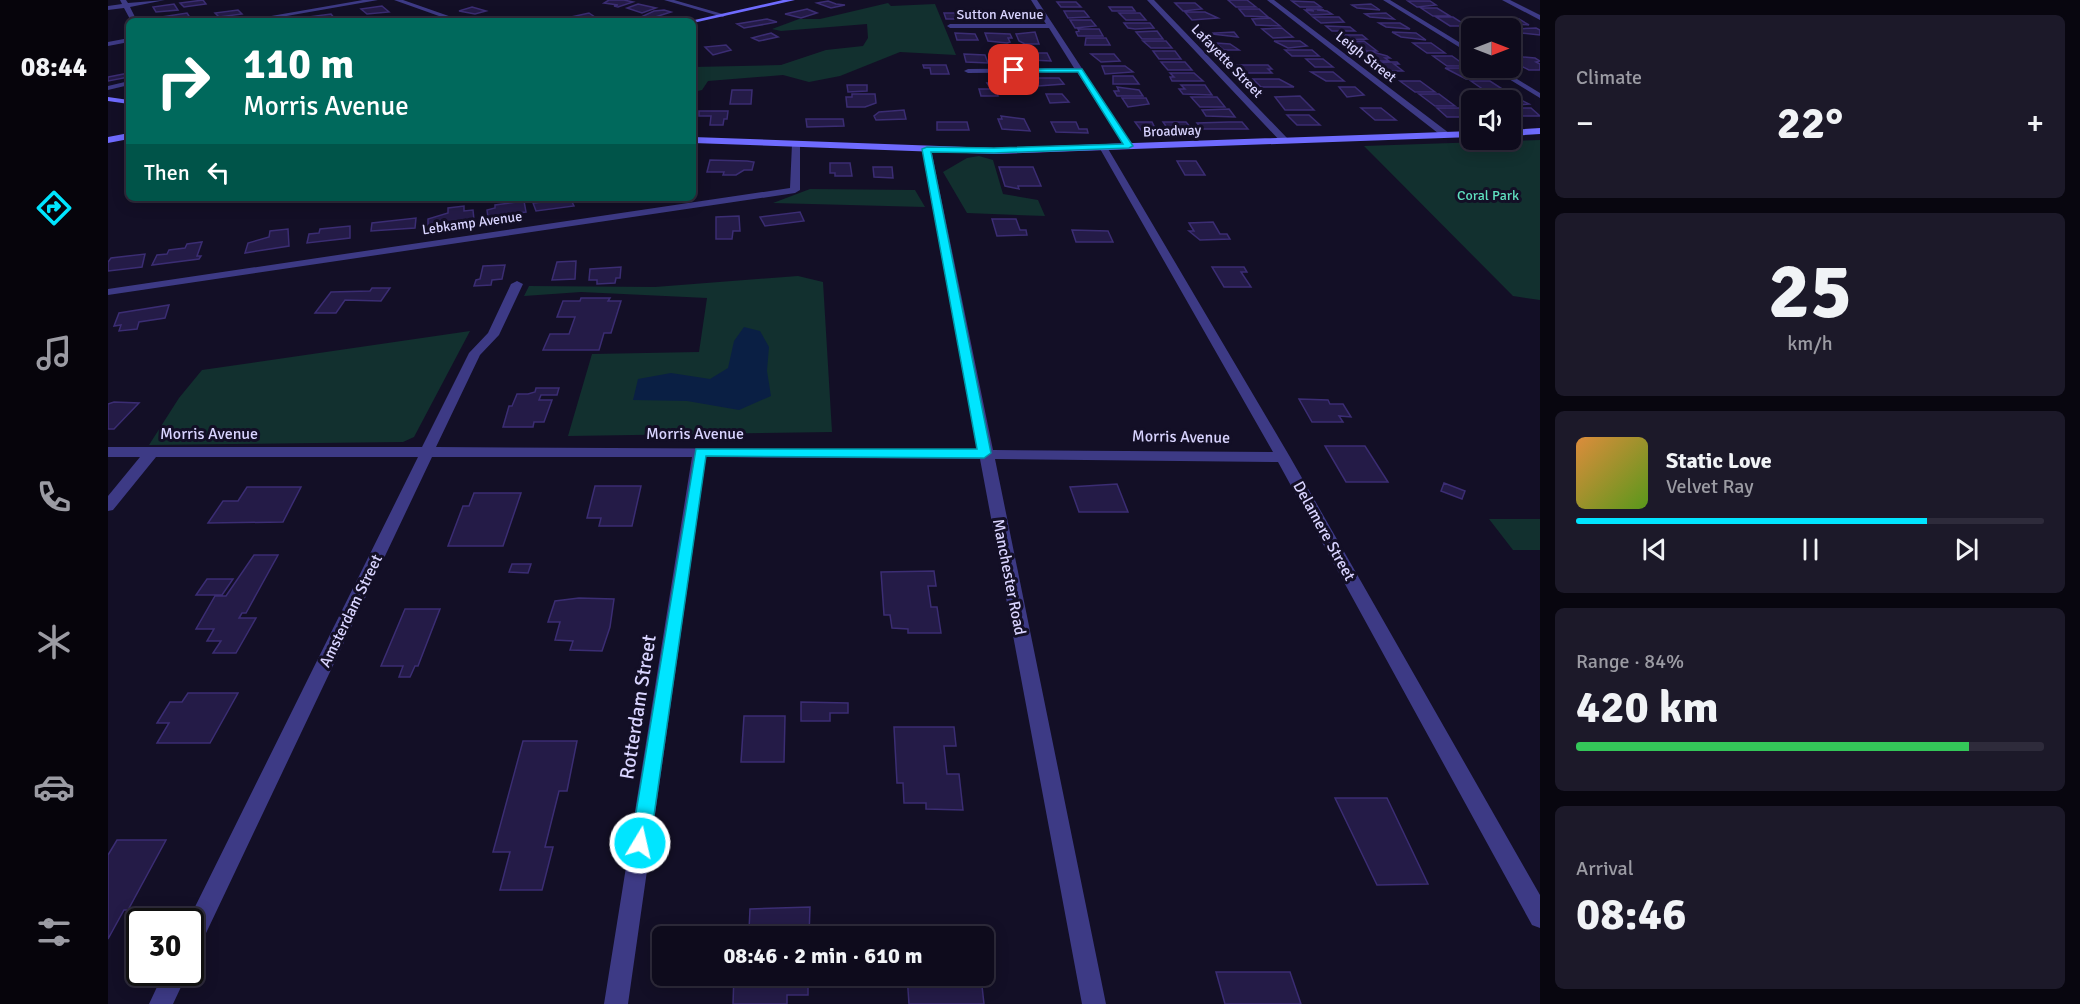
<!DOCTYPE html>
<html lang="en">
<head>
<meta charset="utf-8">
<style>
  :root { --surface:#0e0b1c; --page:#1c1929; --text:#f1f3f6; --muted:#9b9ba3; --line:#2e2b3b; --accent:#00e5ff }
  body { margin:0; font-family:Signika,sans-serif; background:var(--page); color:var(--text); height:100vh; display:flex; flex-direction:column; font-size:22px; white-space:nowrap }
  * { box-sizing:border-box; margin:0 }
  p { font-size:20px; color:var(--muted) }
  .icon { flex:none; width:33px; height:33px; fill:none; stroke:currentColor; stroke-width:2; stroke-linecap:round; stroke-linejoin:round }
  .map { position:relative; flex:1; overflow:hidden }
  .drawer { display:flex; flex-direction:column; gap:15px; padding:15px; background:#08060f; width:540px }
  .drawer>* { flex:none }
  .guide { position:absolute; left:18px; top:18px; width:570px; height:183px; border-radius:9px; box-shadow:0 3px 15px #0003,0 0 0 2px var(--line); background:#00695c; color:#fff; overflow:hidden }
  .needle { width:39px; rotate:90deg }
  .buttons { position:absolute; left:1353px; top:18px; display:grid; gap:12px }
  .buttons a { display:grid; place-items:center; width:60px; height:60px; border-radius:9px; background:var(--surface); box-shadow:0 3px 15px #0003,0 0 0 2px var(--line); font-size:30px }
  .speed { position:absolute; left:18px; top:908px; display:flex; gap:12px; font-size:30px; font-weight:700; text-align:center }
  .speed>* { display:grid; place-content:center; width:78px; height:78px; border-radius:50%; background:var(--surface); box-shadow:0 3px 15px #0003,0 0 0 2px var(--line); line-height:1 }
  .speed .limit { border:3px solid #111; border-radius:9px; background:#fff; color:#111 }
  .pin { position:absolute; display:grid; place-items:center; width:51px; height:51px; color:#fff; margin:-26px; border-radius:12px; box-shadow:0 3px 9px #0006 }
  .me { position:absolute; width:66px; margin:-33px; rotate:9deg; stroke-linejoin:round; filter:drop-shadow(0 0 4px #0008) }
  .turn { display:flex; align-items:center; gap:21px; height:126px; padding:0 18px; font-size:27px }
  .turn .icon { width:78px; height:78px; stroke-width:2.5 }
  .turn b { display:block; font-size:42px; line-height:51px }
  .then { display:flex; align-items:center; height:57px; padding:0 18px; background:#0003; gap:12px; font-size:22px }
  .big { font-size:45px; font-weight:800; line-height:1.1 }
  .drawer .tile { flex:1; display:flex; flex-direction:column; justify-content:center; gap:9px; min-width:0; padding:0 21px; border-radius:9px; background:var(--page) }
  .drawer .dial { align-items:center; gap:0 }
  .dial b { font-size:78px; line-height:1 }
  .song { display:flex; align-items:center; gap:18px }
  .cover { width:72px; height:72px; border-radius:9px; background:linear-gradient(135deg,hsl(30 70% 55%),hsl(90 70% 35%)) }
  .played { height:6px; border-radius:3px; background:linear-gradient(90deg,var(--accent) 75%,var(--line) 75%) }
  .keys { display:flex; justify-content:space-around; direction:ltr }
  .heat { display:flex; justify-content:space-between; align-items:center; font-size:33px; direction:ltr }
  .charge { height:9px; border-radius:4px; background:linear-gradient(90deg,#34c759 84%,var(--line) 0) }
  .trip { position:absolute; left:544px; top:926px; width:342px; height:60px; border-radius:9px; background:var(--surface); box-shadow:0 3px 15px #0003,0 0 0 2px var(--line); font-weight:800; line-height:60px; text-align:center }
  main { display:flex; flex:1; min-height:0 }
  .tab-bar { display:flex; flex-direction:column; width:108px; justify-content:space-around; align-items:center; background:#06040b; color:var(--muted) }
  .tab-bar .icon { width:42px; height:42px }
  .tab-bar .active { color:var(--accent) }
  .tab-bar b { font-size:27px; color:var(--text) }
  .map>svg:first-child { display:block }
  .green { fill:#12302f }
  .water { fill:#0a1f44 }
  .building { fill:#241b47; stroke:#3b2d73; stroke-width:1.5 }
  .lines { fill:none; stroke-linecap:round; stroke-linejoin:round }
  .minor { fill:#3d3a85; fill-rule:evenodd }
  .secondary { fill:#6f6bff; fill-rule:evenodd }
  .route { fill:#00e5ff; stroke:#0095a6; stroke-width:1.5 }
  .labels { text-anchor:middle; dominant-baseline:central; stroke-width:6; stroke-linejoin:round; paint-order:stroke }
  .far-street-label { font-size:14px; fill:#d9d4ff; stroke:#130f26 }
  .far-park-label { font-size:14px; fill:#5fe0c0; stroke:#130f26 }
  .street-label { font-size:16px; fill:#d9d4ff; stroke:#130f26 }
  .near-street-label { font-size:20px; fill:#d9d4ff; stroke:#130f26 }
</style>
</head>
<body>
<main>
<nav class="tab-bar">
<b>08:44</b>
<svg class="icon active" aria-label="directions" viewBox="0 0 24 24"><path d="M12 3l9 9-9 9-9-9zM9 14v-3h6M13 9l2 2-2 2"/></svg>
<svg class="icon" aria-label="music" viewBox="0 0 24 24"><path d="M9 18V5l10-2v13"/><circle cx="6" cy="18" r="3"/><circle cx="16" cy="16" r="3"/></svg>
<svg class="icon" aria-label="phone" viewBox="0 0 24 24"><path d="M5 4h4l2 5-3 2q2 4 5 5l2-3 5 2v4C11 20 4 13 5 4z"/></svg>
<svg class="icon" aria-label="climate" viewBox="0 0 24 24"><path d="M12 3v18M4 7l16 10M4 17L20 7"/></svg>
<svg class="icon" aria-label="car" viewBox="0 0 24 24"><path d="M5 17H2v-5l4-1 3-4h7l3 4 3 1v5h-3M9 17h6M6 11h13"/><circle cx="7" cy="17" r="2"/><circle cx="17" cy="17" r="2"/></svg>
<svg class="icon" aria-label="filters" viewBox="0 0 24 24"><path d="M4 7h16M4 17h16"/><circle cx="9" cy="7" r="2"/><circle cx="15" cy="17" r="2"/></svg>
</nav>
<div class="map">
<svg width="1432" height="1004" viewBox="0 0 1432 1004">
  <rect width="100%" height="100%" fill="#130f26"/>
  <path class="green" d="M780 3 783 6 827 4 848 55 792 52 732 76 701 82 675 75 600 81 594 90 585 92V67L673 65 718 50 755 46 760 38 759 24 673 31 664 29 691 19H712Z
    M1432 140V300L1405 296 1256 146Z
    M871 156 885 160 895 194 930 200 937 216 859 213 835 172 859 158Z
    M702 189 807 190 817 207 665 203Z
    M690 276 715 282 724 432 460 436 484 354 591 352 599 298 473 292 416 296 421 286 547 287Z
    M362 331 306 437 295 442 41 445 71 398 94 370Z
    M1381 519H1432V550H1405Z"/>
  <path class="water" d="M636 327 652 331 661 347 659 371 663 396 631 410 579 401 525 400 530 379 563 373 602 379 620 368 626 341Z"/>
  <path class="building" d="M95 0 98 4 76 7 72 3Z
    M516 0 525 2 510 7 506 6 510 5 496 3 501 0Z
    M1120 0H1139L1148 7H1128Z
    M720 1 728 4 737 5 723 8 709 3Z
    M1184 1 1206 2 1213 7H1192Z
    M1300 1H1322L1328 5 1309 7Z
    M949 2H968L973 7H953Z
    M1067 3H1087L1094 9 1075 11Z
    M66 4 70 10 48 12 45 7Z
    M530 4 548 8 534 13 519 8Z
    M1263 4 1272 10 1249 8 1244 5Z
    M274 6 281 12 259 14 253 9Z
    M364 7 378 11 367 14 351 11Z
    M1001 7H1024L1027 11H1004Z
    M1313 8H1329L1342 16H1325Z
    M699 9 709 13 693 18 677 14Z
    M1131 9H1151L1160 17 1137 16Z
    M1198 9H1213L1216 10H1209L1219 11 1224 14 1203 15 1197 10 1206 11Z
    M130 10 134 14 111 17 107 13Z
    M556 10 563 12 541 19 533 17 546 11Z
    M956 11H976L981 17 960 18Z
    M886 12 894 19H870L867 13Z
    M895 12H914L919 19 899 18Z
    M1077 12H1097L1110 18 1084 20Z
    M79 13 81 16 62 21H56L53 17Z
    M481 13 490 19 479 21 463 17Z
    M836 13H856L863 19H838Z
    M1011 13H1032L1038 20H1018Z
    M1278 13 1286 19 1262 17 1257 14Z
    M223 14 227 19 203 21 200 17Z
    M1205 17H1231L1236 22 1213 23Z
    M1328 17H1345L1359 26H1342Z
    M1384 17 1411 19 1421 25 1395 23Z
    M1162 18 1172 26 1148 25 1144 19Z
    M659 19 669 22 636 28 629 24Z
    M962 20H983L988 26 967 28Z
    M1016 23H1042L1046 28 1027 29 1020 28Z
    M1271 23H1292L1302 29 1278 27Z
    M1218 26 1242 27 1247 31H1224Z
    M1174 28 1185 37 1165 38 1154 29Z
    M1428 28 1432 30V35L1413 33 1405 29Z
    M970 29H991L995 36H970L968 32 971 31Z
    M1049 31 1055 39H1034L1028 32Z
    M927 32 931 44H917L911 41 908 34Z
    M1126 32 1130 37 1104 34H1108L1106 33Z
    M1284 32 1308 33 1318 40 1293 37Z
    M663 33 670 37 651 41 644 38Z
    M847 33 867 34 870 40H849Z
    M877 33 902 34 904 38H900L902 42 899 43 880 41Z
    M1229 35H1254L1259 39 1236 40Z
    M978 38H998L1002 45H977Z
    M1035 41H1058L1064 48H1043Z
    M1166 41H1192L1199 46 1180 48Z
    M1256 41 1269 51H1251L1238 42Z
    M1108 43 1122 44 1131 50H1116Z
    M1305 43H1323L1337 53H1319Z
    M618 45 623 50 605 55 597 47Z
    M1177 50H1204L1211 56H1184Z
    M893 51 909 53 913 62 890 60 887 53H894Z
    M1045 51H1067L1073 59H1051Z
    M1265 52 1279 56 1282 58H1277L1281 61H1265L1255 53Z
    M918 53H939L943 61 922 60Z
    M856 54 877 55 880 63 858 62Z
    M983 54H1006L1012 61 993 62Z
    M1325 56H1344L1358 66H1339Z
    M1402 56 1427 58 1432 61 1428 62 1432 64V70H1421L1411 65 1402 60Z
    M1198 59H1215L1225 67H1207Z
    M1053 62H1077L1084 70H1060Z
    M1282 62H1289L1291 64H1286L1295 71H1278L1268 63Z
    M815 65H838L841 74H823L822 68H816Z
    M1130 65H1160L1164 69H1160L1164 73H1138Z
    M994 66H1017L1025 72 997 74Z
    M1337 68H1361L1377 79H1358Z
    M1203 72H1225L1236 81H1218Z
    M21 73V77L0 81V77Z
    M1062 73H1086L1095 81H1064L1062 77H1066Z
    M1005 76H1025L1031 84H1005Z
    M926 78H951L956 84 930 86Z
    M1145 79H1171L1186 87H1153Z
    M886 80H900L905 92 889 91 890 96H873L871 89H883L879 83H887Z
    M1292 81H1312L1327 92H1307Z
    M1363 81H1382L1399 92H1379Z
    M739 85H759V91L740 92Z
    M1073 85H1097L1104 95 1075 94 1071 89H1077Z
    M1009 87 1031 90 1035 96H1009L1006 91H1011Z
    M1231 87H1247L1256 95 1239 97Z
    M624 90H644L643 104H622Z
    M744 94H767L768 103 757 107H739L738 97H744Z
    M938 94H954L961 102 942 103Z
    M1311 94H1331L1347 106H1327Z
    M1382 94H1401L1421 104 1402 106V100H1391Z
    M1192 96 1206 110H1177L1167 97Z
    M1083 97H1109L1117 107H1092Z
    M1014 98H1038L1041 104 1020 107Z
    M1253 108H1273L1288 120H1267Z
    M1329 108H1362L1364 117H1339Z
    M1402 108H1423L1432 116H1405Z
    M1121 109 1127 117 1098 116 1094 110Z
    M796 110 798 119 768 120 766 116 771 112Z
    M591 111H620L619 119H616L615 125H602L603 116H591Z
    M1179 115H1201L1212 125H1189Z
    M893 116 916 119 922 131 894 129 890 119H894Z
    M698 119H735L736 126 699 127Z
    M829 122H859L861 130H829Z
    M943 122H968L971 129H979L980 133 948 132Z
    M1027 122H1044L1050 134H1036Z
    M1055 122H1078L1084 129H1060Z
    M1121 122H1134L1140 129H1094L1089 123Z
    M602 160 639 161 646 162 644 170H636L628 175H615L616 172H599Z
    M1069 161H1088L1097 175H1077Z
    M722 163H742L744 176H727V173H722Z
    M765 167H784L785 178 766 177Z
    M891 167H925L933 186H910L911 189 897 186Z
    M433 198H462L466 206 428 211 425 203 434 202Z
    M416 201 418 212 380 217 379 210 387 208V205Z
    M356 206V211L365 210 366 220 320 226V219L340 213V208Z
    M692 212 696 221 657 226 652 217Z
    M631 216 632 231H625L624 239H608V217Z
    M308 218 307 228 263 231 264 223Z
    M884 219H908L912 230H918L919 235 889 236Z
    M1105 222 1112 234H1119L1122 239 1092 240 1081 231H1086L1081 223Z
    M242 226V238L199 243 201 234 211 233 212 229Z
    M180 229 181 246 137 253 140 243 161 237 162 231Z
    M964 230 1000 231 1005 242H968Z
    M94 242 89 256H93L91 259 44 265 49 255 59 254 61 250 77 248 79 244Z
    M37 254 34 267 0 271V262L3 258Z
    M468 261 467 279 444 280 449 262Z
    M397 265 394 279 384 280 383 285 366 286 368 280 372 279 375 266Z
    M513 267 512 278H508L507 283 489 284V280H481L482 269Z
    M1104 267H1136L1139 272H1133L1143 287H1116Z
    M264 288H282L273 301 237 300 228 313H207L223 292 262 291Z
    M473 298H502L500 301H513L503 333H496L491 350H435L442 334H461L467 317H449L455 301H472Z
    M61 305 57 318 31 322 29 329 11 331 13 325 6 326 11 313Z
    M428 388H451L449 395H433L431 400H444L436 422H426L425 427H395L401 406H404L409 394H420L427 392Z
    M1191 399 1220 400 1222 404H1235L1243 417 1231 416 1235 422H1204Z
    M6 402 31 403 6 429H0V404Z
    M1217 446H1257L1280 482H1238Z
    M1336 483 1357 491 1354 499 1333 491Z
    M1009 484 1020 512H971L962 487Z
    M487 486H533L524 526H491L493 518H479Z
    M139 487H193L175 522 100 523 115 501H130Z
    M366 493H413L395 546H340L355 506H361Z
    M146 555H170L138 613H134L131 618H148L128 653H105L113 641H99L106 629H88L107 596H118Z
    M404 564H423L420 573 401 572Z
    M826 571 828 586H820L823 607H829L833 633H800V629L784 628 782 615H776L773 572Z
    M99 579H125L114 595H88Z
    M471 598 506 599 502 627 494 651 462 650 465 641 447 640 452 622H440L447 601Z
    M297 609H332L310 666H307L302 677H291L295 666H273Z
    M80 693H130L102 743H49L61 723H49L62 702H74Z
    M693 702 740 703V713H722V721H693Z
    M636 716H677L676 762H633Z
    M786 727H846L848 746H836L839 774H851L855 810 818 809V803H796L795 783H789Z
    M415 741H469L459 791H451L437 847H445L434 890H392L402 852H385Z
    M1227 798H1279L1320 884 1269 885Z
    M9 840H58L20 910H16L0 939V855Z
    M702 907 701 936H628V930H641L642 909Z
    M1108 972H1182L1193 1004H1117Z
    M626 975H700V995H679V1004H625Z
    M799 975H870L873 977 876 1004H801Z"/>
  <g class="lines">
    <path class="minor" d="M12 0H18L20 3 57 0 22 7 29 21H23L16 8 0 10V6L14 4Z
      M255 0H270L150 21H135Z
      M286 0H295L355 21H345Z
      M556 0H566L618 15 615 17Z
      M923 0H929L1025 146 1024 148H1018L969 72 860 73 856 71 860 69 966 68 941 28H842L839 26 842 24H938Z
      M1039 0H1046L1180 139V143H1174Z
      M1159 0H1166L1341 133V137H1335Z
      M1275 0H1282L1364 50V55Z
      M1394 0H1402L1432 15V20Z
      M21 38V42L0 46V42Z
      M1383 68H1391L1432 93V98Z
      M21 81V85L0 90V86Z
      M688 141 692 144V190L687 193 0 295V289L682 188 684 144Z
      M995 144 999 147 1182 457 1432 895V928L1424 925 1170 462 887 459 998 1004H974L872 459 598 457 520 1004H496L584 457H324L90 950 82 953V921H80L310 457H48L5 510 0 511V496L32 457H0V447H314L361 353 380 333 403 284 409 281 415 284 391 335 372 355 328 447 871 450 815 149 819 146 823 149 885 450 1165 452 991 147Z
      M56 972H80L65 1004H41Z"/>
    <path class="secondary" d="M675 0H687L585 23 582 21Z
      M0 97 21 100V104L0 101Z
      M1432 128V134L1402 136V130Z
      M1364 131V137L886 154 585 143V137L886 148Z
      M21 133V139L0 143V137Z"/>
  </g>
  <path class="route" d="M904 69H974L1025 146 1021 148 886 153 823 152 883 453 876 458 598 456 542 843 539 850 532 852 525 850 523 843 588 449H869L814 149 819 147 886 148 1015 144 970 72H906Z"/>
  <g class="labels">
    <g class="far-street-label">
      <text x="892" y="14">Sutton Avenue</text>
      <text transform="translate(1258 57) rotate(38)">Leigh Street</text>
      <text transform="translate(1119 61) rotate(46)">Lafayette Street</text>
      <text transform="translate(1064 131) rotate(-2)">Broadway</text>
      <text transform="translate(364 223) rotate(-8)">Lebkamp Avenue</text>
    </g>
    <g class="far-park-label">
      <text x="1380" y="195">Coral Park</text>
    </g>
    <g class="street-label">
      <text x="101" y="434">Morris Avenue</text>
      <text x="587" y="434">Morris Avenue</text>
      <text transform="translate(1073 437) rotate(1)">Morris Avenue</text>
      <text transform="translate(1216 531) rotate(61)">Delamere Street</text>
      <text transform="translate(901 577) rotate(79)">Manchester Road</text>
      <text transform="translate(243 611) rotate(-64)">Amsterdam Street</text>
    </g>
    <g class="near-street-label">
      <text transform="translate(530 707) rotate(-81)">Rotterdam Street</text>
    </g>
  </g>
</svg>
<div class="buttons">
<a><svg class="needle" viewBox="-14 -14 28 28"><path d="M0-13l5 13h-10z" fill="#e53935"/><path d="M0 13l5-13h-10z" fill="#9b9ba3"/></svg></a>
<a><svg class="icon" aria-label="sound" viewBox="0 0 24 24"><path d="M4 9h4l5-4v14l-5-4H4zM17 9q2 3 0 6"/></svg></a>
</div>
<div class="speed"><div class="limit">30</div></div>
<div class="pin" style="left:906px;top:70px;background:#d93025"><svg class="icon" aria-label="arrive" viewBox="0 0 24 24"><path d="M6 21V4h12l-3 4 3 4H6"/></svg></div>
<svg class="me" style="left:532px;top:843px" viewBox="-20 -20 40 40"><circle r="17" fill="#00e5ff" stroke="#fff" stroke-width="3"/><path d="M0-11L8 9 0 5-8 9z" fill="#fff"/></svg>
<div class="trip">08:46 · 2 min · 610 m</div>
<div class="guide">
<div class="turn"><svg class="icon" aria-label="right" viewBox="0 0 24 24"><path d="M7 20v-9h11M14 6l5 5-5 5"/></svg><div><b>110 m</b>Morris Avenue</div></div>
<div class="then">Then<svg class="icon" aria-label="left" viewBox="0 0 24 24"><path d="M17 20v-9H6M10 6l-5 5 5 5"/></svg></div>
</div>
</div>
<section class="drawer">
<div class="tile"><p>Climate</p>
<div class="heat"><a>−</a><b class="big">22°</b><a>+</a></div>
</div>
<div class="tile dial"><b>25</b><p>km/h</p></div>
<div class="tile">
<div class="song"><i class="cover"></i><div><b>Static Love</b><p>Velvet Ray</p></div></div>
<div class="played"></div>
<div class="keys"><svg class="icon" aria-label="previous" viewBox="0 0 24 24"><path d="M18 5L8 12l10 7zM5 5v14"/></svg><svg class="icon" aria-label="pause" viewBox="0 0 24 24"><path d="M8 5v14M16 5v14"/></svg><svg class="icon" aria-label="next" viewBox="0 0 24 24"><path d="M6 5l10 7-10 7zM19 5v14"/></svg></div>
</div>
<div class="tile"><p>Range · 84%</p><b class="big">420 km</b><div class="charge"></div></div>
<div class="tile"><p>Arrival</p><b class="big">08:46</b></div>
</section>
</main>
</body>
</html>
